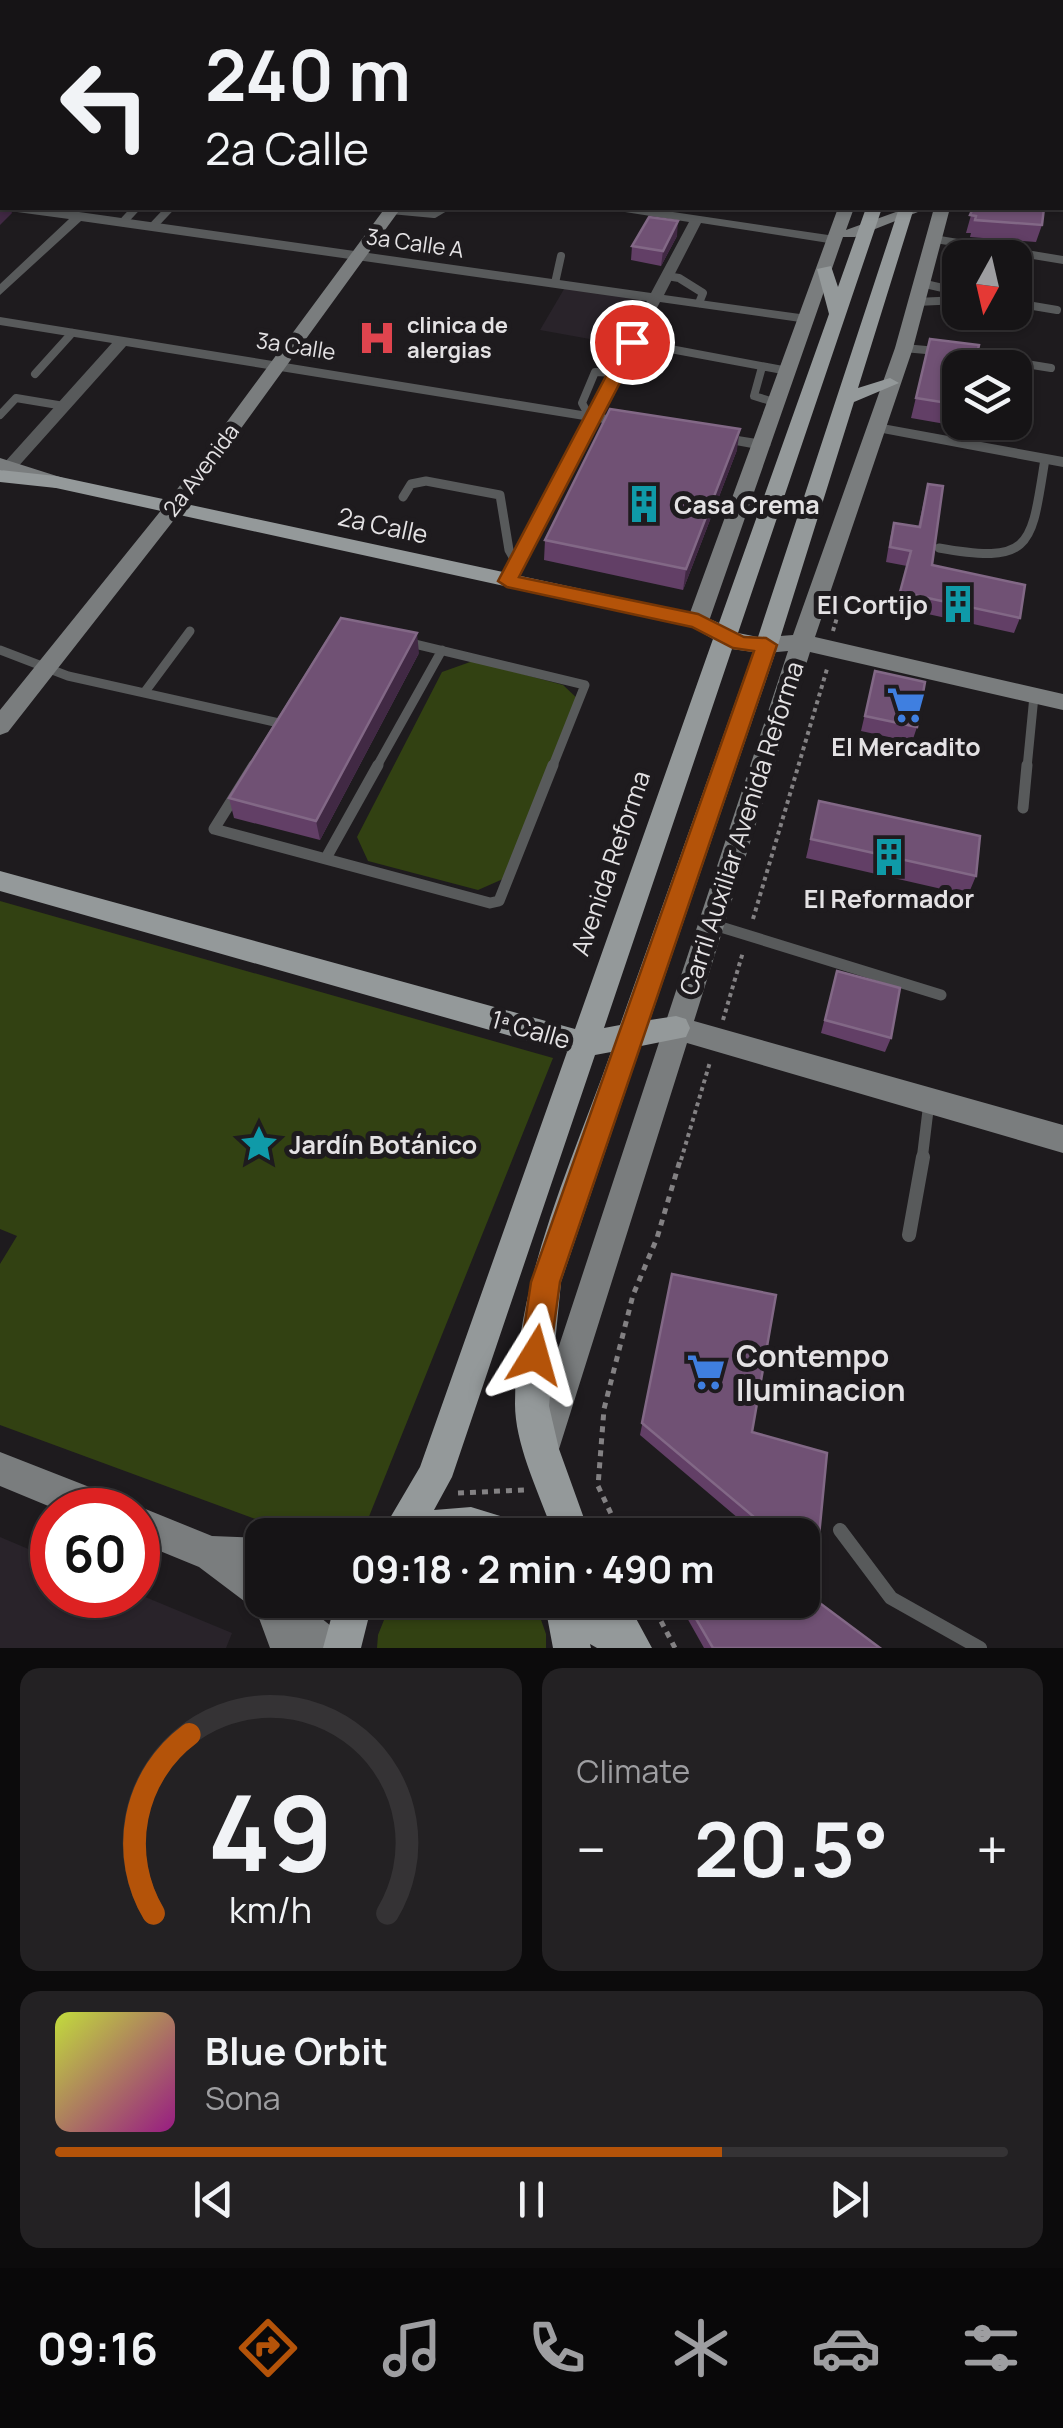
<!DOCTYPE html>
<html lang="en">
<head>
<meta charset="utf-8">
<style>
  :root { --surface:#161416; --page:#232123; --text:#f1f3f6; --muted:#9e9ea1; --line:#353335; --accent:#b45309 }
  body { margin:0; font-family:Manrope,sans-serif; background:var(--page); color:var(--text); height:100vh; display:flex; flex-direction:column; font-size:38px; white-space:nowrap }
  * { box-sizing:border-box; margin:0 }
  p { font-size:32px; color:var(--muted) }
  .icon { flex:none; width:55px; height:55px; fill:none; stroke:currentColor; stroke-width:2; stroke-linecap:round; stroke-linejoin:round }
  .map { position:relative; height:1648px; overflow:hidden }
  .panel { display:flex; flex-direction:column; gap:20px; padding:20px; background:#0c0b0c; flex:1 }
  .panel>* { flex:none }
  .hud { position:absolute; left:0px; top:0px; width:1065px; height:210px; box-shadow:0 2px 8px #0004,0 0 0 2px var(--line); background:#161416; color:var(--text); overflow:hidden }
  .needle { width:65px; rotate:188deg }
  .fabs { position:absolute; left:942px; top:240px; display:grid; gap:20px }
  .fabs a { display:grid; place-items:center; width:90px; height:90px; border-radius:20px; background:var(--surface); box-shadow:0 2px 8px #0004,0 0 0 2px var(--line); font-size:50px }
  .speed { position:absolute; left:30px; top:1488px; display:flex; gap:20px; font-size:50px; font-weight:700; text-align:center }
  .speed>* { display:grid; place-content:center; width:130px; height:130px; border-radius:50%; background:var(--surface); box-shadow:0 2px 8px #0004,0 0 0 2px var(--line); line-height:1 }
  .speed .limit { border:15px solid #d22; background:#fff; color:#111 }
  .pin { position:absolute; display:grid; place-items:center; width:85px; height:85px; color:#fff; margin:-42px; border:5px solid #fff; border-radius:50%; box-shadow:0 2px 10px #0007 }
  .me { position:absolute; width:110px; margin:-55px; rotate:8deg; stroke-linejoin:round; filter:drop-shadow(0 0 8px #0008) }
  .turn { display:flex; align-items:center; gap:35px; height:210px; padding:0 40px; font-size:45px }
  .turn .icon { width:130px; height:130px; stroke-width:2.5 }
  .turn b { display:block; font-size:70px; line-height:85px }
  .big { font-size:75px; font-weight:700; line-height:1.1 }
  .panel .tile { flex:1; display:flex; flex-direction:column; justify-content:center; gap:15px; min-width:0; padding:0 35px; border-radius:20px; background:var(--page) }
  .panel .dial { align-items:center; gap:0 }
  .dial svg { height:260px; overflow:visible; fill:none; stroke:var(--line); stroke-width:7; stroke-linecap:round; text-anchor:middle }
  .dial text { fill:var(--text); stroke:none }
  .song { display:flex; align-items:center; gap:30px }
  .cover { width:120px; height:120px; border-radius:15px; background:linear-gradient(135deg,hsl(70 70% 55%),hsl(310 70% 35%)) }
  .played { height:10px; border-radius:5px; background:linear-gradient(90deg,var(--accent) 70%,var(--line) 70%) }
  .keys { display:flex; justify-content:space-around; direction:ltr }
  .heat { display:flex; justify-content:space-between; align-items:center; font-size:55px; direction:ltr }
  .panel .tiles { flex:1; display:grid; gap:20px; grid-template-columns:1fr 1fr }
  .tile:last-child { grid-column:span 2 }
  .trip { position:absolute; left:245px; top:1518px; width:575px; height:100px; border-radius:20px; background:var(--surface); box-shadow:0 2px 8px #0004,0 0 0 2px var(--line); font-weight:700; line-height:100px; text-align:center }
  .tab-bar { display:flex; height:160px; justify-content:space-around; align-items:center; background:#090809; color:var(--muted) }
  .tab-bar .icon { width:70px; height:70px }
  .tab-bar .active { color:var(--accent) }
  .tab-bar b { font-size:45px; color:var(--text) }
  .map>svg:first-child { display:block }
  .built { fill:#29232a }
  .green { fill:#324112 }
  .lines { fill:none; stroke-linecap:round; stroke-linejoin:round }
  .path-far1 { stroke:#838183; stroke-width:4; stroke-dasharray:4 4; stroke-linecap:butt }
  .path { stroke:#838183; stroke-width:5; stroke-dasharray:6 6; stroke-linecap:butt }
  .lane-far4 { stroke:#585a5b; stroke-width:5 }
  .lane-far3 { stroke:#585a5b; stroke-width:8 }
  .lane-far2 { stroke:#585a5b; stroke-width:9 }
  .lane-far1 { stroke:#585a5b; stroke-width:11 }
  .lane { stroke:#585a5b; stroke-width:14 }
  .street { fill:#585a5b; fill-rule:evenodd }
  .secondary { fill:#7a7d7e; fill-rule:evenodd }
  .primary { fill:#94999a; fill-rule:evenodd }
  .wall { fill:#623f66 }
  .shaded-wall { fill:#412944 }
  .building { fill:#705174; stroke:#826886; stroke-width:2.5 }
  .route { fill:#b45309; stroke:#753606; stroke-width:2.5 }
  .labels { text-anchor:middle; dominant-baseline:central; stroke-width:10; stroke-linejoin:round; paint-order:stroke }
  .far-street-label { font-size:22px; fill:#e4e2e4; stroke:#1e1b1e }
  .far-poi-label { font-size:22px; font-weight:bold; fill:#e4e2e4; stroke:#1e1b1e; text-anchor:start }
  .poi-label { font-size:25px; font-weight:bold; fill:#e4e2e4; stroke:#1e1b1e; text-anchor:start }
  .street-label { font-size:25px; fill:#e4e2e4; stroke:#1e1b1e }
  .near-poi-label { font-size:30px; font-weight:bold; fill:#e4e2e4; stroke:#1e1b1e; text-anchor:start }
</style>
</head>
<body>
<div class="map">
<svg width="1063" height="1648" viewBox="0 0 1063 1648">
  <rect width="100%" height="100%" fill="#1e1b1e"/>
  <path class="built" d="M567 284 647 297 623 345 540 330Z
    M0 1537 52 1559V1595L138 1594 232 1633 226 1648H0Z"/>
  <path class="green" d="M473 661 563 685 579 700 503 879 478 890 368 861 357 837 442 672Z
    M0 901 553 1058 368 1519 327 1535H299L0 1425V1264L17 1236 0 1229Z
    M392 1600H534L546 1634V1648H377L378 1635Z"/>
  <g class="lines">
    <path class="path-far1" d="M833 631 843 597
      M753 919 827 669
      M723 1020 743 952
      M681 1160 710 1062"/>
    <path class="path" d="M458 1493 524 1490
      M621 1535 598 1486 604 1409 633 1295 657 1238 681 1157
      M650 1600 675 1648"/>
    <path class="lane-far4" d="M506 0 510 2
      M618 0 639 2
      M606 2 610 0"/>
    <path class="lane-far3" d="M391 210 434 214 444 208
      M123 222 136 208
      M153 226 170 208
      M667 276 679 278 703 293 699 303
      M555 283 561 256
      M921 283 960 292
      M916 302 960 300
      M1015 303 1057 310
      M633 342 788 371
      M904 348 937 351
      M964 354 1051 368
      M762 367 754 396 777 403
      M35 374 72 333
      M0 415 16 398 64 406
      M589 416 582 403 595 372 617 373"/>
    <path class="lane-far2" d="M403 497 411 484 426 481 500 495 509 550 517 564
      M939 548C1034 565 1031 545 1045 459
      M0 650 68 676 279 723
      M144 693 190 631
      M252 768 336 633 348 628 585 685 552 768
      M376 768 442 650
      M1027 768 1034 696"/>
    <path class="lane-far1" d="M254 765 214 829 490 903 499 901 553 765
      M1023 808 1027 765
      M326 858 378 765
      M711 924 941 995
      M922 1160 929 1102"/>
    <path class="lane" d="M909 1235 923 1157
      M840 1530 891 1598 980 1648"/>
    <path class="street" d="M0 106H2V113H0Z
      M11 208 79 212 651 293 689 222 625 212 619 208H646L835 236 841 240 835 244 701 223 664 295 807 315 814 319 807 323 660 302 602 414 635 420 638 423 630 428 598 422 516 581 507 587 498 581 584 420 126 346 16 469 10 471 2 466 4 463 112 343 0 325V317L588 412 647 301 81 221 0 295V284L69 219 17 212Z
      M934 235 1063 256V264L929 242 928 239Z
      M877 423 1063 457V467L872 431 869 428Z
      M713 432 763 440 771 445 763 450 708 440V434Z"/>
    <path class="secondary" d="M410 0H441L442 2H412Z
      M1062 97H1063V105H1062Z
      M1062 155H1063V163H1062Z
      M385 208H401L181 511 8 732 0 735V710L167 503Z
      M838 208H854L846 230 907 208H928L855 237H843L709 621 706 626H690L687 621Z
      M934 208H950L913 348 815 637 1063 694V710L810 652 694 1021 1063 1125V1153L687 1043 559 1449 554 1461 542 1466 530 1461 525 1449 788 651 767 653 756 645 767 637 793 635 895 348Z
      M0 458 63 478 66 482 56 488 0 470Z
      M0 1452 115 1497 120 1510H58L0 1486Z
      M138 1506 212 1536 262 1538V1600H299L342 1635 348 1648H270L256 1610 199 1567 138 1542V1510H129Z"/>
    <path class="primary" d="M984 0H998L999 2H986Z
      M866 208H882L738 633 758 637 899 208H914L858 388 890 378 899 383 854 402 778 645 650 1020 676 1016 686 1019 690 1028 686 1037 641 1046 561 1282 549 1406 559 1449 590 1535H554C540 1495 515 1446 515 1404 515 1281 571 1165 611 1052L595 1055 452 1477 434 1510 471 1507 520 1522 525 1535H380L420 1467 567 1052 0 891V871L575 1029 713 639 692 627 56 488 0 482V470L56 476 698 614 719 623 829 314 817 269 831 266 838 287ZM732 649 753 652 620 1025 604 1028Z
      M336 1600H373L361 1648H323Z
      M544 1600H580L589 1605 588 1600H626L652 1648H597L590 1644 591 1648H553Z"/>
  </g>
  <path class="wall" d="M973 208 1042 225 1036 242 970 237 971 233H966Z
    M677 236 661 266 631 260 632 246Z
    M930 339 960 368V422H1015V387L1027 416 1020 437 911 418Z
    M737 450 683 590 544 560 545 540Z
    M928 484 932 565 1020 618 1014 633 896 607 907 566 886 562 890 538 894 523 918 527Z
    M419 653 320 840 234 818 229 798Z
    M875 671 917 727 912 742 861 731Z
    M819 801 976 876 968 895 806 858Z
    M837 971 891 1038 885 1052 821 1033Z
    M672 1274 776 1295 752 1432 827 1453 813 1598 880 1648H704L677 1600H802V1535H758L640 1435Z"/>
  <path class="shaded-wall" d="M2 199V208H10L12 213 0 225V202Z
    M678 221 677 236 661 266 663 251Z
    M740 429 737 450 683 590 686 569Z
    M417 633 419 653 320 840 316 821Z"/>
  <path class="building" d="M666 0H699L698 2H664Z
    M813 0H905L904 2H812Z
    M973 208H1044L1042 225 975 220 976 216 970 215Z
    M649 217 678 221 663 251 632 246Z
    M969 242 1005 248 1003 258H965Z
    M930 339 979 345 974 368H960V405L916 398Z
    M1015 387 1030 390 1027 416 1015 414Z
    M610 409 740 429 686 569 545 540Z
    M928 484 943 486 932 565 1025 585 1020 618 900 592 911 551 890 547 894 523 920 527Z
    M341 618 417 633 316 821 229 798Z
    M875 671 925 682 917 727 865 716Z
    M819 801 980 836 976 876 811 839Z
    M837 971 900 988 891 1038 825 1020Z
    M672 1274 776 1295 752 1432 827 1453 813 1598 880 1648H713L685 1600H802V1535H760L766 1527 642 1423Z"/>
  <path class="route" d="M632 337 641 342 519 577 698 614 744 637 766 638 777 645 560 1282 550 1355 545 1366 535 1370 524 1366 520 1355 531 1282 754 651 733 648 692 627 507 587 498 581 624 342Z"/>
  <defs>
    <g id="hospital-bare" transform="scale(3)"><path d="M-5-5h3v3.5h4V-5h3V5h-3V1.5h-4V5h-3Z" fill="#e0444e" stroke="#1e1b1e" stroke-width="2.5" paint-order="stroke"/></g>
    <g id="building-bare" transform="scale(3)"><path d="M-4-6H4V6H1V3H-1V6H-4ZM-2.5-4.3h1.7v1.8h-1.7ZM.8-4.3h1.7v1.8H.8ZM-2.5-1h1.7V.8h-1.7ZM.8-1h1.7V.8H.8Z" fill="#0f9aa8" stroke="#1e1b1e" stroke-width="2.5" paint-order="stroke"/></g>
    <g id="supermarket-bare" transform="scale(3)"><path d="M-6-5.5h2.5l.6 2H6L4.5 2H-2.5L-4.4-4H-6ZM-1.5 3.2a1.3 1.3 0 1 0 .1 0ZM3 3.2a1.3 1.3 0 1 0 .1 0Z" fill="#3f7fe0" stroke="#1e1b1e" stroke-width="2.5" paint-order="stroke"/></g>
    <g id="sight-bare" transform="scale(3)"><path d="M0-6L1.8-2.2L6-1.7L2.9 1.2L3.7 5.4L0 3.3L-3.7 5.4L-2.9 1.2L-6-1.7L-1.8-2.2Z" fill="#0f9aa8" stroke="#1e1b1e" stroke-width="2.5" paint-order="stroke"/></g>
  </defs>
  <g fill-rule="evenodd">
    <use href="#hospital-bare" x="377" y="338"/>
    <use href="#building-bare" x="644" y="504"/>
    <use href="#building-bare" x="958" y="604"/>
    <use href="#supermarket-bare" x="906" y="705"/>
    <use href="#building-bare" x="889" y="857"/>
    <use href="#sight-bare" x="259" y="1144"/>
    <use href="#supermarket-bare" x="706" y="1372"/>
  </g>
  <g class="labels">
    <g class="far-street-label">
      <text transform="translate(415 243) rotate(8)">3a Calle A</text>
      <text transform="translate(296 346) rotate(9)">3a Calle</text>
      <text transform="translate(201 470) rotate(-53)">2a Avenida</text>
    </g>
    <g class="far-poi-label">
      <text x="407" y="325">clinica de<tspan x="407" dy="25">alergias</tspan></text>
    </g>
    <g class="poi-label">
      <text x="674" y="504">Casa Crema</text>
      <text x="928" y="604" text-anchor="end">El Cortijo</text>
      <text x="906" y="746" text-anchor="middle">El Mercadito</text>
      <text x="889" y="898" text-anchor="middle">El Reformador</text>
      <text x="289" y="1144">Jardín Botánico</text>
    </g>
    <g class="street-label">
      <text transform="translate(383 525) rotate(12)">2a Calle</text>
      <text transform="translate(741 828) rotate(-72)">Carril Auxiliar Avenida Reforma</text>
      <text transform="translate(610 863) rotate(-71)">Avenida Reforma</text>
      <text transform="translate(531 1029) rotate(16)">1ª Calle</text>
    </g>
    <g class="near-poi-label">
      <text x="736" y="1355">Contempo<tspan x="736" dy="34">Iluminacion</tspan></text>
    </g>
  </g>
</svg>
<div class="fabs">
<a><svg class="needle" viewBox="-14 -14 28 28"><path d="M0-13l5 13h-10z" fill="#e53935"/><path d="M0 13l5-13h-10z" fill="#9e9ea1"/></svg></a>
<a><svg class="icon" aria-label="layers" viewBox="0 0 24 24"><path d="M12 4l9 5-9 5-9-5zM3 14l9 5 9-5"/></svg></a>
</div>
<div class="speed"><div class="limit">60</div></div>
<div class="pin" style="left:632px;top:342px;background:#d93025"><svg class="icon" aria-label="arrive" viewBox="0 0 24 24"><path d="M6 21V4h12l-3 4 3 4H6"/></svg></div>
<svg class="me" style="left:535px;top:1355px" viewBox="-20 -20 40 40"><path d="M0-17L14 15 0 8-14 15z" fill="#b45309" stroke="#fff" stroke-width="4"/></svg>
<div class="trip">09:18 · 2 min · 490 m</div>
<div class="hud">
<div class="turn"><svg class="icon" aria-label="left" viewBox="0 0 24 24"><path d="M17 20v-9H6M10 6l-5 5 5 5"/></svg><div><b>240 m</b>2a Calle</div></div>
</div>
</div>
<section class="panel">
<div class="tiles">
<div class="tile dial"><svg viewBox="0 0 100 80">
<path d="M14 69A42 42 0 1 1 86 69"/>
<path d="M14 69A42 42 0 0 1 25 14" stroke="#b45309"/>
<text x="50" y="56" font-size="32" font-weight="700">49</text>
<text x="50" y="72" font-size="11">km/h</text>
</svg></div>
<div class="tile"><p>Climate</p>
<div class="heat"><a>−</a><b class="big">20.5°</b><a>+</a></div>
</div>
<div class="tile">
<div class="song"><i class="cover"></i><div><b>Blue Orbit</b><p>Sona</p></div></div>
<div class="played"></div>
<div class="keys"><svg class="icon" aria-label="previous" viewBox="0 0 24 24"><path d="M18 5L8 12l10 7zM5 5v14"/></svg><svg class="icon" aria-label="pause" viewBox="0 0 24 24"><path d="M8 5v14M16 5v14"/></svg><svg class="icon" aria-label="next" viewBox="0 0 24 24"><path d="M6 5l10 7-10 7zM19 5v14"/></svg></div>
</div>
</div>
</section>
<nav class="tab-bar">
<b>09:16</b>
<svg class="icon active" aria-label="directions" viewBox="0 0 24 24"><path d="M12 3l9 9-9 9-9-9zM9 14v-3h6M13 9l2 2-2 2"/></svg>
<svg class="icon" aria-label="music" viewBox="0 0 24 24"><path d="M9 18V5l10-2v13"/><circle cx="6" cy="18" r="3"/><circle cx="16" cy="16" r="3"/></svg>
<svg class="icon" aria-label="phone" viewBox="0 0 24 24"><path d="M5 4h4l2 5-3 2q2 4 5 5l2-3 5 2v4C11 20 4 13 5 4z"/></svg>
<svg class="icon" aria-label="climate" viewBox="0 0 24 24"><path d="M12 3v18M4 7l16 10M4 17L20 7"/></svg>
<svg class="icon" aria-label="car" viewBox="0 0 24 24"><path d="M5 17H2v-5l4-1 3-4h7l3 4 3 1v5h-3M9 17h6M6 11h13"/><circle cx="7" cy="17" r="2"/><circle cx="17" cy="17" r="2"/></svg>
<svg class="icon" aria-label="filters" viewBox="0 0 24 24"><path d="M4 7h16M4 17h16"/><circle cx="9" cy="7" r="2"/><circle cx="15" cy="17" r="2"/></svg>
</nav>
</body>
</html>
